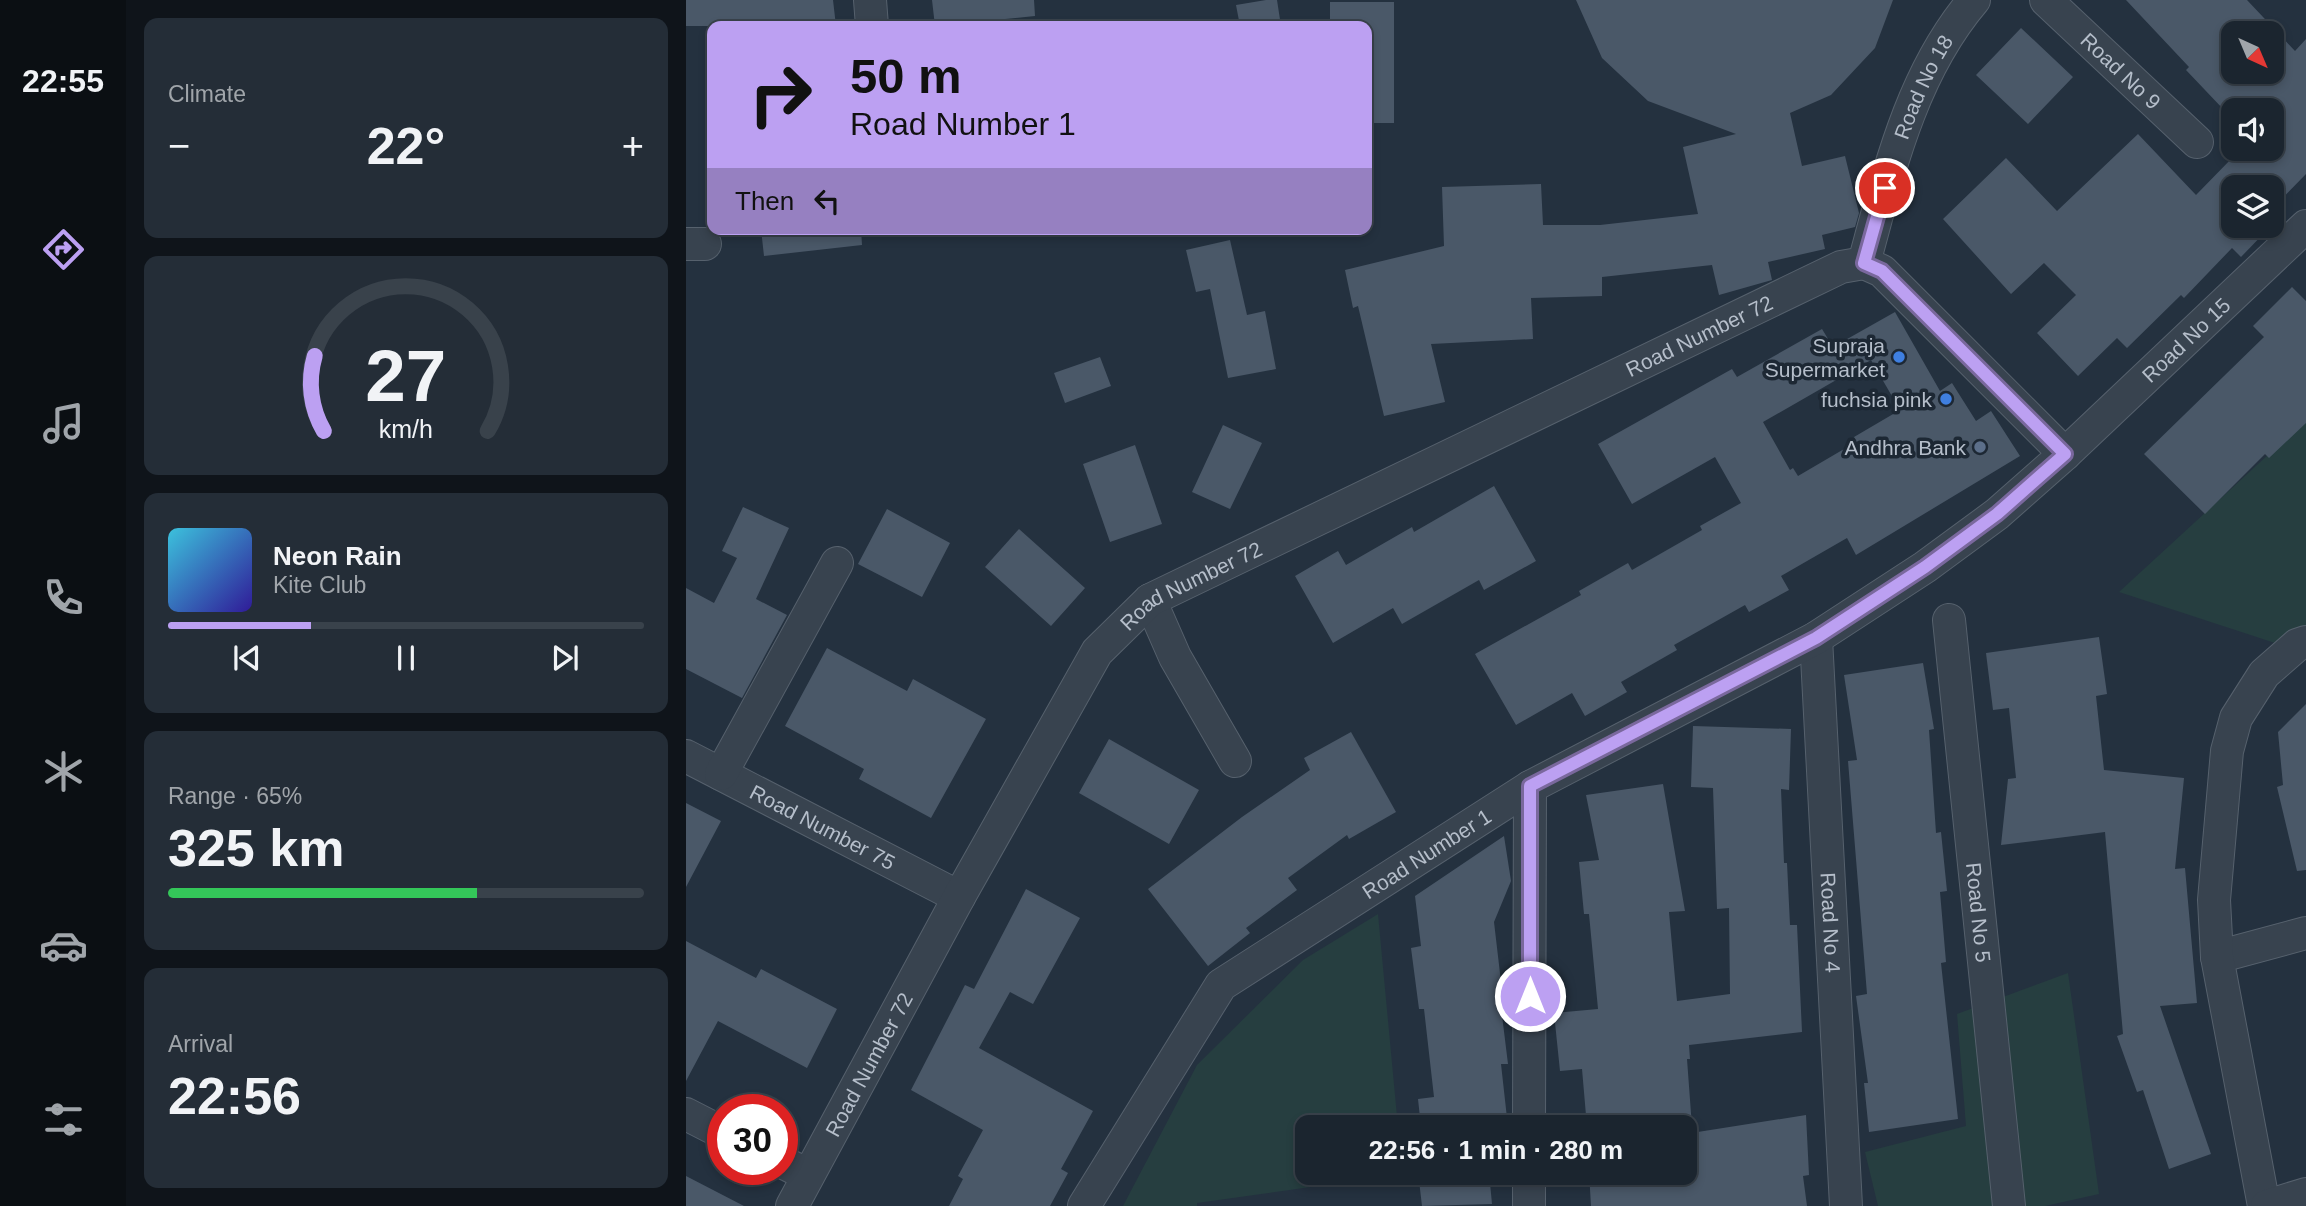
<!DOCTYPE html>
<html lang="en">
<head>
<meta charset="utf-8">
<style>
  :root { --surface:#1b252f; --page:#242d37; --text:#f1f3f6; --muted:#a0a5aa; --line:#39424b; --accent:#bca0f2 }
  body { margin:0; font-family:Arial,sans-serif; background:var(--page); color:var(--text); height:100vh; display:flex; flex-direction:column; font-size:26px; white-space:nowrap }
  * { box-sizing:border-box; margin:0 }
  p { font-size:23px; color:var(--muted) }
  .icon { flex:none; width:38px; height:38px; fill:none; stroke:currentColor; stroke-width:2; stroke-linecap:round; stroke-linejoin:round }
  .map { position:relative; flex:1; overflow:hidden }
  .details { display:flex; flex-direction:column; gap:18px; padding:18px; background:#0f141a; width:560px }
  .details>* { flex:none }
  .hud { position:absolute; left:21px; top:21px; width:665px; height:214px; border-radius:14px; box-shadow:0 4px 10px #0003,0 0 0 2px var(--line); background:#bca0f2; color:#111; overflow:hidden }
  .needle { width:46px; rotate:136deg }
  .buttons { position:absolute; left:1535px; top:21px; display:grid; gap:14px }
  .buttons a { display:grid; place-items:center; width:63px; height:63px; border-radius:14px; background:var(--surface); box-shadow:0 4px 10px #0003,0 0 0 2px var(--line); font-size:35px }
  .speed { position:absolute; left:21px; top:1094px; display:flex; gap:14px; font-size:35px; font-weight:700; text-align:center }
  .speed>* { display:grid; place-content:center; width:91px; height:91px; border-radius:50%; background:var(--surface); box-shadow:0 4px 10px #0003,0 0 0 2px var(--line); line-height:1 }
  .speed .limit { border:10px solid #d22; background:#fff; color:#111 }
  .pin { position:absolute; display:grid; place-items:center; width:60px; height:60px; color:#fff; margin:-30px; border:4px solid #fff; border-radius:50%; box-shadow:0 2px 7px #0007 }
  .me { position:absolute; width:77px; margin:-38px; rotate:0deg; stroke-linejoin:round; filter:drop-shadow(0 0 5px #0008) }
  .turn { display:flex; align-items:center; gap:24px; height:147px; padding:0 28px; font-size:32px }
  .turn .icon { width:91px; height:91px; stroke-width:2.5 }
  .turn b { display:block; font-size:49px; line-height:60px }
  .then { display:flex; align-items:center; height:66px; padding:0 28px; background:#0003; gap:14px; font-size:26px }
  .big { font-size:52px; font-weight:700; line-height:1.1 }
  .details .widget { flex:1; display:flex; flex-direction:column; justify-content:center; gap:10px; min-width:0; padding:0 24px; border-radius:14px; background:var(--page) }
  .details .dial { align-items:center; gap:0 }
  .dial svg { height:182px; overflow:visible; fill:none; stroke:var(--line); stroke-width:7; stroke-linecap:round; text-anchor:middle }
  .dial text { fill:var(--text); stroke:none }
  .song { display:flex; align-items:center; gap:21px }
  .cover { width:84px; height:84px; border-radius:10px; background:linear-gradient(135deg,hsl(190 70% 55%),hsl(250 70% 35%)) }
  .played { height:7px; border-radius:4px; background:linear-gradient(90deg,var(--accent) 30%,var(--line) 30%) }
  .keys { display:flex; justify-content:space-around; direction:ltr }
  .heat { display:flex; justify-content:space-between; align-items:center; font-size:38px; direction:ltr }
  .charge { height:10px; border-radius:5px; background:linear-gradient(90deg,#34c759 65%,var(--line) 0) }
  .trip { position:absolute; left:609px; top:1115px; width:402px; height:70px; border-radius:14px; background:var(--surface); box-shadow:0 4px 10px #0003,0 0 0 2px var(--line); font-weight:700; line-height:70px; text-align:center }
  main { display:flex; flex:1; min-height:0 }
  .dock { display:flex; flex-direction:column; width:126px; justify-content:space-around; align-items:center; background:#0b0f13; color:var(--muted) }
  .dock .icon { width:49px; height:49px }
  .dock .active { color:var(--accent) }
  .dock b { font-size:32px; color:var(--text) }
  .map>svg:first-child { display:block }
  .green { fill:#263e40 }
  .building { fill:#4a5868; fill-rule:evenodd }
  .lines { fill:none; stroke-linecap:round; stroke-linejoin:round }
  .minor-casing { stroke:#56616d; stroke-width:34 }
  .minor { stroke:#38434f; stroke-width:32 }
  .route-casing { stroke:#7a689d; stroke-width:18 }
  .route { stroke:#bca0f2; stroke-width:12 }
  .shop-dot { fill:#3f7fe0; stroke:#1d2834; stroke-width:2.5 }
  .service-dot { fill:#5c6f8a; stroke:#1d2834; stroke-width:2.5 }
  .labels { text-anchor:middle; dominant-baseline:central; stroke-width:7; stroke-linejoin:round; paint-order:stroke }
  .street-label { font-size:21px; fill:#b5beca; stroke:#1d2834 }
  .poi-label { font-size:21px; fill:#b5beca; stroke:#1d2834; text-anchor:end }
</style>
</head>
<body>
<main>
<nav class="dock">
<b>22:55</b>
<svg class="icon active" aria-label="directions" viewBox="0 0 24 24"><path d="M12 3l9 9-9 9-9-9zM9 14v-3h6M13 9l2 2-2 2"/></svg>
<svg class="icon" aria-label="music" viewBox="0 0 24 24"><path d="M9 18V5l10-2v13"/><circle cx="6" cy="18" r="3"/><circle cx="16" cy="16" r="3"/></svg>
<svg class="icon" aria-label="phone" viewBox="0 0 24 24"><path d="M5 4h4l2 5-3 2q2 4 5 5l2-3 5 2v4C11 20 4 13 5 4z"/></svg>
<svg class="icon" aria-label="climate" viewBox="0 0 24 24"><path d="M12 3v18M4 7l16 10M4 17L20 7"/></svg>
<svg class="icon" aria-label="car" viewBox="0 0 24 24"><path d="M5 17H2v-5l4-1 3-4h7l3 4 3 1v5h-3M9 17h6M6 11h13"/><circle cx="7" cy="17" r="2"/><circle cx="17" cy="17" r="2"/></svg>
<svg class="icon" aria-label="filters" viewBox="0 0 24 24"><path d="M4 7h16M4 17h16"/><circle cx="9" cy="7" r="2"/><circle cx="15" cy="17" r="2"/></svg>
</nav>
<section class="details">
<div class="widget"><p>Climate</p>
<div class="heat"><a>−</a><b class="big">22°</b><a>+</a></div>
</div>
<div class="widget dial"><svg viewBox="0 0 100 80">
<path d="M14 69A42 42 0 1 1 86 69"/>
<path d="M14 69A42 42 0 0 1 10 36" stroke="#bca0f2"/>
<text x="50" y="56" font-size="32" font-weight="700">27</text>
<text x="50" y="72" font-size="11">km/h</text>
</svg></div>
<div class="widget">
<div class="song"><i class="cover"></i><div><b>Neon Rain</b><p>Kite Club</p></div></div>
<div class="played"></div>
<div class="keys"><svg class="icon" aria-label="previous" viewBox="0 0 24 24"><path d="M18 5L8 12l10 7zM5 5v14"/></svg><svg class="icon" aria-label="pause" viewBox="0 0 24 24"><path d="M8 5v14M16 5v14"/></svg><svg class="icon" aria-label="next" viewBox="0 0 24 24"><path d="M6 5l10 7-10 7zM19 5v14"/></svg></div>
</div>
<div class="widget"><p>Range · 65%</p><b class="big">325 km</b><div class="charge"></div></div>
<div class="widget"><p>Arrival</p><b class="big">22:56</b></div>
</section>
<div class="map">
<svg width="1620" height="1206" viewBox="0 0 1620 1206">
  <rect width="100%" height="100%" fill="#24313f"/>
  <path class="green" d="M1620 420V653L1433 592Z
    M692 914 712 1127H621V1172L716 1174 511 1203V1206H437L511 1065 617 960Z
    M1382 973 1413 1194 1359 1206H1192L1179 1152 1280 1126 1271 1014Z"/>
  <path class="building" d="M0 0H147L150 26H0Z
    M246 0H348L349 16 249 26Z
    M580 0H591L595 26H554L550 5Z
    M890 0H1207L1189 48 1145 95 1104 113 1116 166 1159 156 1173 213 1169 227 1136 235 1139 249 1082 262 1086 280 1033 295 1026 265 916 277V296L845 298 847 339 745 344 759 402 698 416 672 306 667 308 659 270 758 246 756 187 855 184 857 225H914L1012 214 997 147 1050 134 962 101 916 58Z
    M1440 0H1561L1609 51 1620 39V174L1586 209V187H1547V226H1585L1555 257 1546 248 1498 298 1495 295 1441 348 1431 338 1392 376 1351 333 1390 295 1358 263 1325 294 1257 219 1320 158 1371 211 1452 134 1510 195 1548 156 1533 141 1547 126V149H1586V110H1538L1500 70 1503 67ZM1547 33H1586V72H1547Z
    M644 2H708V123H681V26H644Z
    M1335 28 1387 77 1342 124 1290 75Z
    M75 229H175L176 245 78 256Z
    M544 240 561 315 579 311 590 369 542 378 524 289 510 292 500 250Z
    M1606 287 1620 301V423L1583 458 1579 454 1519 514 1458 454 1578 337 1567 326Z
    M1209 312 1254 391 1266 383 1290 421 1305 411 1334 456 1170 555 1161 538 1095 576 1103 590 1063 612 1059 605 988 645 991 650 935 682 941 692 899 716 886 693 830 725 789 654 895 595 893 591 942 563 946 570 1016 530 1014 526 1055 503 1029 457 946 504 912 444 1046 369 1051 377 1136 329 1147 347ZM1185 360 1214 410 1168 437 1170 442 1112 476 1107 468 1104 470 1077 422Z
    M414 357 425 386 379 403 368 373Z
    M537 425 576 443 544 509 506 492Z
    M449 445 476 524 424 542 397 464Z
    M808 486 850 561 798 590 793 580 716 624 707 608 647 643 609 576 652 551 660 565 726 527 728 532Z
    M57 507 103 528 70 599 101 615 56 698 0 669V588L28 603 51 558 36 551Z
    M201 509 264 543 236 597 172 564Z
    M333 529 399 588 365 626 299 567Z
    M1413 637 1421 694 1410 696 1418 770 1498 778 1489 869 1499 868 1511 1003 1474 1006 1525 1154 1483 1169 1457 1090 1451 1092 1431 1036 1437 1034 1419 832 1315 845 1322 779 1330 778 1323 708 1307 710 1300 653Z
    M141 648 221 691 227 679 300 719 245 818 173 779 178 769 99 726Z
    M1237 663 1248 729 1243 730 1250 833 1255 832 1261 891 1254 892 1260 962 1255 963 1272 1119 1183 1132 1178 1083H1182L1170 996 1181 994 1162 761 1171 760 1158 675Z
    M1620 704V870L1611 871 1591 787 1597 785 1592 732Z
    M1007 726 1105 729 1103 790 1095 789 1098 863H1101L1104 925H1111L1116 1032 1003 1045 1004 1059H1001L1006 1127H901L896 1069 874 1071 868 1013 912 1009 903 914H898L893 862 913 860 900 795 977 784 999 911 983 912 991 1001 1044 994 1043 908 1031 909 1027 788 1005 787Z
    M665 732 710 812 663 839 661 835 602 878 611 890 560 928 564 933 522 966 462 889 556 817 624 770 618 758Z
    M423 739 513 790 483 844 393 793Z
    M0 803 35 821 0 887Z
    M818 836 825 881 808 922 817 999H814L822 1064H815L822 1127H735L732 1099 748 1097 738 1009H733L725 948 735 946 729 896Z
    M340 889 394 918 347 1004 324 992 293 1048 407 1111 375 1169 382 1173 364 1206H263L277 1179 272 1176 297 1130 225 1090 279 985 288 989Z
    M0 941 70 978 75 969 151 1009 121 1068 32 1021 0 1081Z
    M1120 1115 1123 1175 1117 1176 1121 1206H905L903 1172H999V1134Z
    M732 1172H803L806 1204 736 1206Z
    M0 1176 58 1206H0Z"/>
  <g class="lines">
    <g class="minor-casing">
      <g id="minor">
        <path d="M184 0 186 26"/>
        <path id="s1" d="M1360 0 1511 142"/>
        <path d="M0 244H19"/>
        <path id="s2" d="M1178 263C1203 171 1225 74 1288 0"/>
        <path d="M1178 263 1196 271 1379 454"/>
        <path d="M464 600 489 657 549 761"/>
        <path id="s3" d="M1263 620 1323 1206"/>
        <path id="s4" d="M1130 638 1160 1206"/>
        <path id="s5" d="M0 756 273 897"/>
        <path d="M35 774 151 563"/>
        <path d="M1531 957 1620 933"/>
        <path d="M0 1114 37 1133"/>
        <path d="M843 1127 844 787"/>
        <path d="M96 1162 122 1175"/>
        <path id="s6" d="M106 1206 273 897 411 652 464 600 1155 267 1178 263"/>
        <path id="s7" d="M398 1206 535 985 844 787 1130 638 1239 567 1311 514 1379 454 1620 226"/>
        <path d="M843 1206V1172"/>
        <path d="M1578 1206 1531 957 1528 900 1541 751 1550 718 1578 674 1611 645 1620 642"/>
        <path d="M1581 1206 1620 1194"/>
      </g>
    </g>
    <use href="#minor" class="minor"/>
  </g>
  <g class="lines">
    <g class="route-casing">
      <path id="route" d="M844 996V786L1130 638 1239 567 1311 514 1379 454 1196 271 1178 263 1199 188"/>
    </g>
    <use href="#route" class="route"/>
  </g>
  <g class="shop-dot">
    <circle cx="1213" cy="357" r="7"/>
    <circle cx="1260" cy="399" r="7"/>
  </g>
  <circle class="service-dot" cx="1294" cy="447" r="7"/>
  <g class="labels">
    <g class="street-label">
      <text stroke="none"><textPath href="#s1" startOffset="103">Road No 9</textPath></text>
      <text stroke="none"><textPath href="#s2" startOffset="186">Road No 18</textPath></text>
      <text stroke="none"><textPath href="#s6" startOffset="1316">Road Number 72</textPath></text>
      <text stroke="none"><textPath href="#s7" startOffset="1426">Road No 15</textPath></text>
      <text stroke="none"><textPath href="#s6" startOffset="749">Road Number 72</textPath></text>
      <text stroke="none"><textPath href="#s5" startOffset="154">Road Number 75</textPath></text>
      <text stroke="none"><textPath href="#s7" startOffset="504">Road Number 1</textPath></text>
      <text stroke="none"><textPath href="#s3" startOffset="294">Road No 5</textPath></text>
      <text stroke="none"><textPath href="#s4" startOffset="285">Road No 4</textPath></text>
      <text stroke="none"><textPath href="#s6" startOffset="161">Road Number 72</textPath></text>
    </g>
    <g class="poi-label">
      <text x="1199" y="345">Supraja<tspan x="1199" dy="24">Supermarket</tspan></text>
      <text x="1246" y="399">fuchsia pink</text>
      <text x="1280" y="447">Andhra Bank</text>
    </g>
  </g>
</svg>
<div class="buttons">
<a><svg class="needle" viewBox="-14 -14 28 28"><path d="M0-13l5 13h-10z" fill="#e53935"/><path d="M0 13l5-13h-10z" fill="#a0a5aa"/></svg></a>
<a><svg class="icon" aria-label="sound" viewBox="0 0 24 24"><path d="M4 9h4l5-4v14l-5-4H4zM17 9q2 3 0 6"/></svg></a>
<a><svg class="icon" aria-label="layers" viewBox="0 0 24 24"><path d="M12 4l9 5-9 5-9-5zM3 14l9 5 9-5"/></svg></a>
</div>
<div class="speed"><div class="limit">30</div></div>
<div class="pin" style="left:1199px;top:188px;background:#d93025"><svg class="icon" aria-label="arrive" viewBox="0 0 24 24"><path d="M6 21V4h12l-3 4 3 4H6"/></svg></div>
<svg class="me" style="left:844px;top:996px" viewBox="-20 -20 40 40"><circle r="17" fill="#bca0f2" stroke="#fff" stroke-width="3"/><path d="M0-11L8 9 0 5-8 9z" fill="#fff"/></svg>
<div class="trip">22:56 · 1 min · 280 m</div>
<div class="hud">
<div class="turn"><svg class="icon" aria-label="right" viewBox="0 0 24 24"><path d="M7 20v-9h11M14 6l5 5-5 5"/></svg><div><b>50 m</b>Road Number 1</div></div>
<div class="then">Then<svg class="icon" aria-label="left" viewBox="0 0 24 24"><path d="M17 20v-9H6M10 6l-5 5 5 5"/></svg></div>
</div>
</div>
</main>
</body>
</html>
